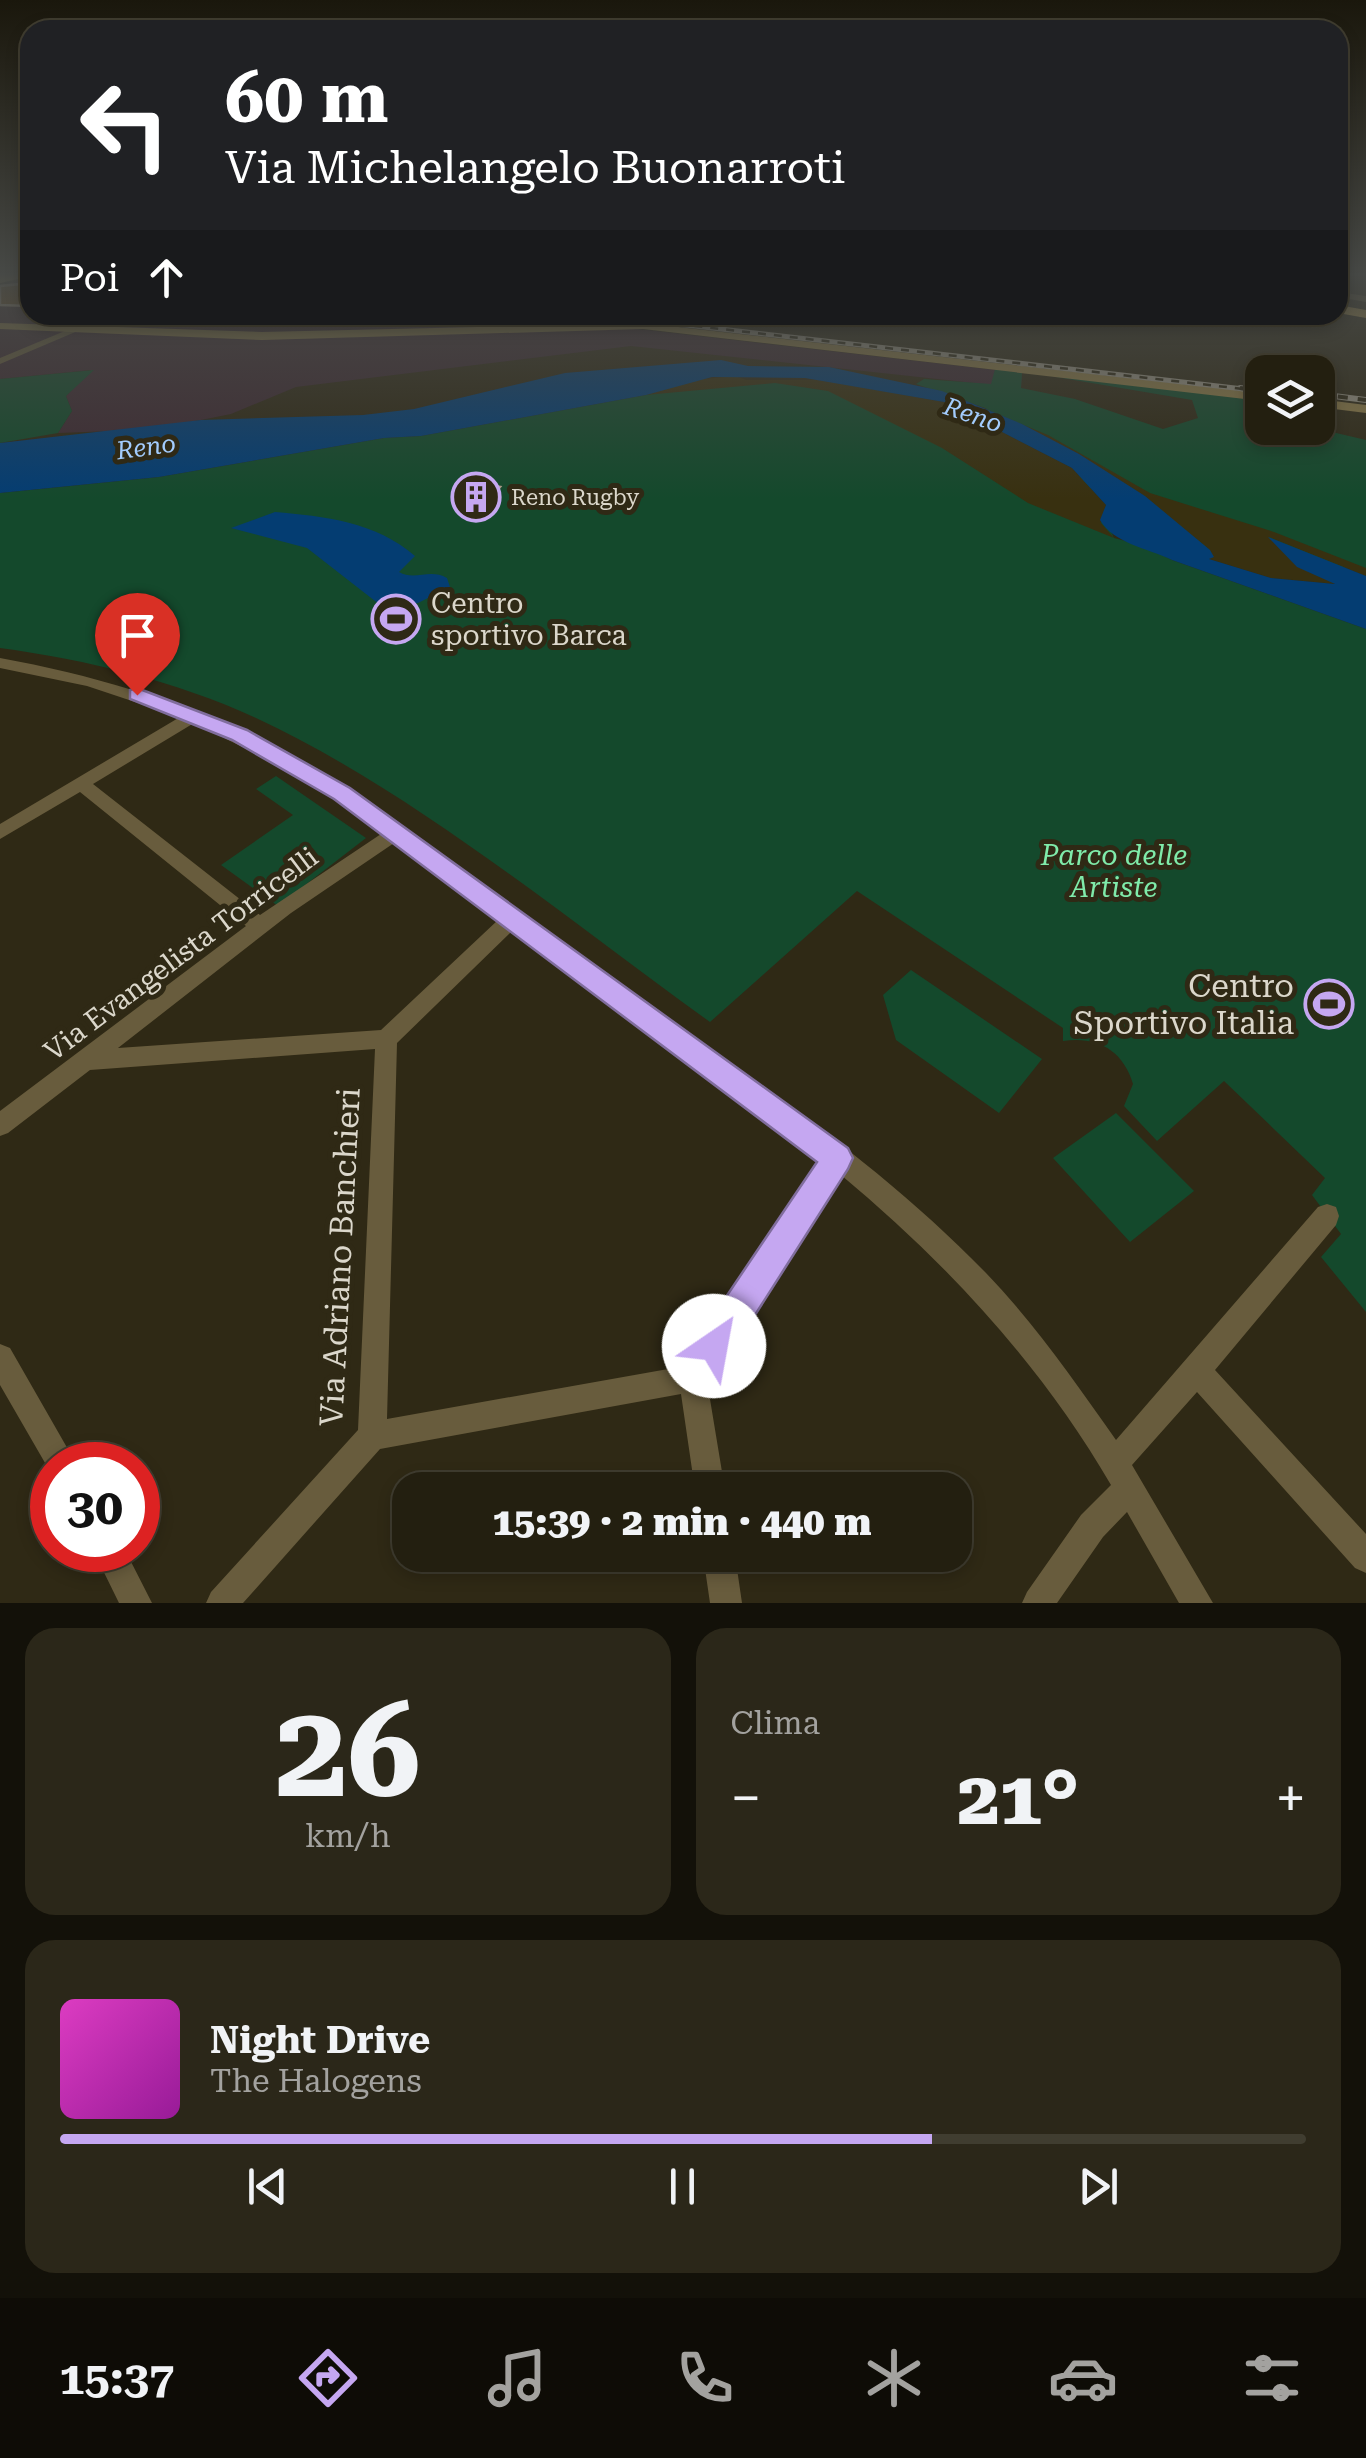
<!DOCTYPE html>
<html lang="it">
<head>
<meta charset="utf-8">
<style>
  :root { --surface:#231f10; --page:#2b2719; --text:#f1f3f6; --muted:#a3a29f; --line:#403d30; --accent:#c5a7f1 }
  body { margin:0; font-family:"Roboto Serif",serif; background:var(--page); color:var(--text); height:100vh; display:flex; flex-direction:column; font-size:38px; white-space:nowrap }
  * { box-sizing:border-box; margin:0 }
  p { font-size:32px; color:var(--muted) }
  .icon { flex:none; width:55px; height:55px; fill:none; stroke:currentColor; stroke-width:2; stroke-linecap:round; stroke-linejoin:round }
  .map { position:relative; height:1603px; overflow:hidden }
  .sheet { display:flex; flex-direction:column; gap:25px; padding:25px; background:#131109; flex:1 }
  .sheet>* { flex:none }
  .top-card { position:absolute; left:20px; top:20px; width:1328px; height:305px; border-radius:30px; box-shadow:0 5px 15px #0003,0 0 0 2px var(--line); background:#202124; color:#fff; overflow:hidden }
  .fabs { position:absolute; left:1245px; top:355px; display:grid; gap:20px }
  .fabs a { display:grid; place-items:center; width:90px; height:90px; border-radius:20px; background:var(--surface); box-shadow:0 5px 15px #0003,0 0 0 2px var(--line); font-size:50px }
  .speed { position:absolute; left:30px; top:1442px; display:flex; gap:20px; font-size:50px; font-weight:700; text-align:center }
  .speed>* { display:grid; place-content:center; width:130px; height:130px; border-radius:50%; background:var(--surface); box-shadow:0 5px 15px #0003,0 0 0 2px var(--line); line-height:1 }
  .speed .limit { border:15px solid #d22; background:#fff; color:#111 }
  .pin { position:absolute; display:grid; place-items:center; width:85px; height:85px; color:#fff; margin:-102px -42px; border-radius:50% 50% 50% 0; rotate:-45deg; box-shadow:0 0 10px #0007 }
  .pin .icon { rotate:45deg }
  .me { position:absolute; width:110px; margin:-55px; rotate:33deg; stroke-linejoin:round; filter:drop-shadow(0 0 8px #0008) }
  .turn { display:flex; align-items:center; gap:35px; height:210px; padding:0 40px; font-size:45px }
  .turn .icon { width:130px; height:130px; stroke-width:2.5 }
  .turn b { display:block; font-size:70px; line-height:85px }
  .then { display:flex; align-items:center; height:95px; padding:0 40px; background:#0003; gap:20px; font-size:38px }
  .big { font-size:75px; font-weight:800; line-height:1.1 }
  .sheet .card { flex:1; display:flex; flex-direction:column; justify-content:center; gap:15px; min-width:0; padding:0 35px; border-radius:30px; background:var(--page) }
  .sheet .dial { align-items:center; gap:0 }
  .dial b { font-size:130px; line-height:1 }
  .song { display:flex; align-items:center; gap:30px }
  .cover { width:120px; height:120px; border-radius:15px; background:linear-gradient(135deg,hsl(310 70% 55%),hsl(300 70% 35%)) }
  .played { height:10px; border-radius:5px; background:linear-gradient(90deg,var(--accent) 70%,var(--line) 70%) }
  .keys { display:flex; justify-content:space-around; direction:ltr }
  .heat { display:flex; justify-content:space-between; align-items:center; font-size:55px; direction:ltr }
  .sheet .tiles { flex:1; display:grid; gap:25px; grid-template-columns:1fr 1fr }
  .card:last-child { grid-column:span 2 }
  .trip { position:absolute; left:392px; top:1472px; width:580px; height:100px; border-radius:30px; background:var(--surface); box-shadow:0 5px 15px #0003,0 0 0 2px var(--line); font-weight:800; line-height:100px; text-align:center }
  .menu { display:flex; height:160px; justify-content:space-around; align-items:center; background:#0e0c06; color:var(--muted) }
  .menu .icon { width:70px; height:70px }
  .menu .active { color:var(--accent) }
  .menu b { font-size:45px; color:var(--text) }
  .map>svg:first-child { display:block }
  .industrial { fill:#3d2a32 }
  .green { fill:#14492c }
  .sand { fill:#383010 }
  .water { fill:#043d72 }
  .building { fill:#77501a; stroke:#ae9e8b; stroke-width:2.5 }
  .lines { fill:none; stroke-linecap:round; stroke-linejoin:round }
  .minor { fill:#685c3d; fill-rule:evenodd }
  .secondary { fill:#8b7946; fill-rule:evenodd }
  .trunk { fill:#b2984e; fill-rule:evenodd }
  .motorway { fill:#bfa250; fill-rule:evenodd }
  .rail-far1-casing { stroke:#959081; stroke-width:5 }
  .rail-casing { stroke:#959081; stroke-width:6 }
  .rail-far1 { stroke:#2f2915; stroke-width:2.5; stroke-dasharray:8; stroke-linecap:butt }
  .rail { stroke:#2f2915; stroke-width:4; stroke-dasharray:10; stroke-linecap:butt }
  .route { fill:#c5a7f1; stroke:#806d9d; stroke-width:2.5 }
  .labels { text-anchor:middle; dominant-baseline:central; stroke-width:10; stroke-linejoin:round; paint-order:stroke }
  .far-poi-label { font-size:22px; fill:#dbd7cb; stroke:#2f2915; text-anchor:start }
  .far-water-label { font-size:25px; font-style:italic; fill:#a3ccfd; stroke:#2f2915 }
  .poi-label { font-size:28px; fill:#dbd7cb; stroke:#2f2915; text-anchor:start }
  .park-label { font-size:28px; font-style:italic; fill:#7febaa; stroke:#2f2915 }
  .street-label { font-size:28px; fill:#dbd7cb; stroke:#2f2915 }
  .near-poi-label { font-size:32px; fill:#dbd7cb; stroke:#2f2915; text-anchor:end }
  .near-street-label { font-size:32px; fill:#dbd7cb; stroke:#2f2915 }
</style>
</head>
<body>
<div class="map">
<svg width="1366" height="1603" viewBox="0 0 1366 1603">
  <rect width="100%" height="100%" fill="#2f2915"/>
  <path class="industrial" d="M30 278V315H582L616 320 612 326 1022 373 1021 388 631 346 296 387 231 414 201 420 141 430 58 433 72 411 66 396 91 370 0 379V285Z"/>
  <path class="green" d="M995 369 1022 373 1021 388 1075 399 1163 429 1198 418 1192 400 1050 376 1262 400V428H1315L1366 440V576L1347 568 1210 550 985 408 916 384 924 379 991 384Z
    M94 370 66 396 72 411 58 433 0 443V379Z
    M703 379 857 387 922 402 1087 480 1114 538 1145 546 1172 560 1366 629V1312L1321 1257 1341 1234 1312 1195 1325 1178 1224 1081 1157 1141 1124 1106 1133 1084C1123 1050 1097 1036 1063 1041V1028L857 891 710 1022C569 921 413 791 256 718 176 681 87 660 0 648V493L159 477 384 438 421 436 646 395Z
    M276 776 366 838 278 906 221 865 293 815 256 789Z
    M911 970 1042 1059 999 1113 896 1040 883 995Z
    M1116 1113 1194 1191 1130 1242 1053 1158Z"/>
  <path class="sand" d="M735 376 747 380H819L944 402 1072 468 1106 505 1101 523 1114 538 1028 503 942 448 828 391 775 383 646 395 703 379Z
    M942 391 1048 435 1150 493 1274 532 1366 568V576L1269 537 1293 558 1335 584 1271 578 1209 559 1210 550C1127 482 1042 431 942 391Z"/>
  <path class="water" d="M721 360 748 366 829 367 942 391 1022 424 1079 454 1145 496 1210 550 1214 557 1209 559 1271 578 1335 584 1297 567 1268 537 1366 576V629L1172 560C1147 548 1113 543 1100 520L1106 505 1072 468 944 402 805 378 712 377 646 395 421 436 384 438 159 477 0 493V443L201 420 363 415 414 409 565 373Z
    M275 512C324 516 376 522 415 556L399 572C415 581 430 568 447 578L450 587 418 603 384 608 307 548 231 528Z"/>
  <path class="building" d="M30 283V306L0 305V286Z
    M481 484 500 487 483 508 463 506Z"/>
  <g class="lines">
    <path class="minor" d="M1338 292 1366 296V302L1338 297Z
      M72 328 80 330 0 364V358Z
      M0 658C126 681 242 721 350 790 424 837 491 895 562 946 708 1050 861 1144 986 1273 1035 1324 1075 1382 1116 1440L1318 1207 1327 1204 1336 1207 1339 1216 1336 1225 1215 1370 1366 1534V1573L1355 1568 1197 1392 1132 1465 1213 1603H1179L1127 1512 1103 1537 1057 1603H1022L1027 1592 1081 1515 1111 1485C1042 1366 947 1263 841 1175L707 1381 725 1490H695L681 1394 380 1449 243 1603H206L211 1592 358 1430 375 1049 90 1070 8 1133 0 1136V1111L246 926 80 792 0 839V824L180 717 87 686 0 668ZM194 723 297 774 384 832 260 915 93 784ZM397 841 498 920 381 1030 118 1048 291 913ZM512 931 823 1160 685 1366 387 1419 397 1043Z
      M0 1344 10 1348 77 1465H52V1475L0 1385Z
      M93 1550H125L152 1603H119Z
      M703 1555H735L742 1603H710Z"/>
    <path class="secondary" d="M0 323 262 332 643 323 1262 393V401L643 329 262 340 0 329Z
      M1318 399 1366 405V413L1318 407Z"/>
    <path class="trunk" d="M29 274 27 277 0 283V275Z"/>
    <path class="motorway" d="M1338 305 1366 310V318L1338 313Z"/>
    <g class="rail-far1-casing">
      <path id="rail-far1" d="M599 315 1261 391"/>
    </g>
    <g class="rail-casing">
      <path id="rail" d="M1240 388 1262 391
        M1318 394 1366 400"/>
    </g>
    <use href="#rail-far1" class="rail-far1"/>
    <use href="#rail" class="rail"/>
  </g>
  <linearGradient id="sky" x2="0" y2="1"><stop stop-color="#1a170c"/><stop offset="0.55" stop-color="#474946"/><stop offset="1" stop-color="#474946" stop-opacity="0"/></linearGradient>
  <rect width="1366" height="499" fill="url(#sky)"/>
  <path class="route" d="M137 688 247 730 350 788 848 1148 853 1158 848 1169 727 1359 714 1364 701 1359 696 1346 701 1334 817 1162 334 799 232 740 130 699V690Z"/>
  <defs>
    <g id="building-ring" transform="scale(2.5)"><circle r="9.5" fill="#2f2915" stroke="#c5a7f1" stroke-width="1.5"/><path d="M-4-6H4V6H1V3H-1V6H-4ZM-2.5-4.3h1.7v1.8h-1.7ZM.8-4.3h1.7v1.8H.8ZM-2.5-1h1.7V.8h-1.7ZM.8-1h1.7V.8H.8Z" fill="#c5a7f1"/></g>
    <g id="stadium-ring" transform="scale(2.5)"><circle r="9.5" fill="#2f2915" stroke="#c5a7f1" stroke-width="1.5"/><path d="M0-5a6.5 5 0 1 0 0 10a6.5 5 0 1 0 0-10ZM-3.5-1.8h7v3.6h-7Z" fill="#c5a7f1"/></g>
  </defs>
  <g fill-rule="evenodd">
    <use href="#building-ring" x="476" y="497"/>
    <use href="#stadium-ring" x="396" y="619"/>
    <use href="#stadium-ring" x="1329" y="1004"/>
  </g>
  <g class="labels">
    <g class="far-poi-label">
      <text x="511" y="497">Reno Rugby</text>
    </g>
    <g class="far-water-label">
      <text transform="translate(973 415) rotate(19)">Reno</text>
      <text transform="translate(146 447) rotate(-8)">Reno</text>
    </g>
    <g class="poi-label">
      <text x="431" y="603">Centro<tspan x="431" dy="32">sportivo Barca</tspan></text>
    </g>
    <g class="park-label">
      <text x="1114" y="855">Parco delle<tspan x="1114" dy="32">Artiste</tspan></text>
    </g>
    <g class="street-label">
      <text transform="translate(181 954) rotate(-37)">Via Evangelista Torricelli</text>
    </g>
    <g class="near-poi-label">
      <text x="1294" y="986">Centro<tspan x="1294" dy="37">Sportivo Italia</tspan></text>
    </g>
    <g class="near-street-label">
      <text transform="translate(340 1257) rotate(-87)">Via Adriano Banchieri</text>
    </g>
  </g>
</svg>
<div class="fabs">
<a><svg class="icon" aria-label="layers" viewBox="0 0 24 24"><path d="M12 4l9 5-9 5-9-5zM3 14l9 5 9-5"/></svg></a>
</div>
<div class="speed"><div class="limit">30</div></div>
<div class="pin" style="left:137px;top:695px;background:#d93025"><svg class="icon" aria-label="arrive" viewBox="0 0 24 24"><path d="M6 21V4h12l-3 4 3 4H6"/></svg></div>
<svg class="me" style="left:714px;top:1346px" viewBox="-20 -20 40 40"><circle r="19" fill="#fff"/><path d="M0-13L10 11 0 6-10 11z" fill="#c5a7f1"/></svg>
<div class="trip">15:39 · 2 min · 440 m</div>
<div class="top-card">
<div class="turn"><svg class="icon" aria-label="left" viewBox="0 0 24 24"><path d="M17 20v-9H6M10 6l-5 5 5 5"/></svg><div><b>60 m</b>Via Michelangelo Buonarroti</div></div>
<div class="then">Poi<svg class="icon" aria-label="ahead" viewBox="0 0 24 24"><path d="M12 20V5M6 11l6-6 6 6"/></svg></div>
</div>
</div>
<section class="sheet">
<div class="tiles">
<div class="card dial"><b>26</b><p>km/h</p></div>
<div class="card"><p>Clima</p>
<div class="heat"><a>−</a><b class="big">21°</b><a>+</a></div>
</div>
<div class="card">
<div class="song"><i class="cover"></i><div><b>Night Drive</b><p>The Halogens</p></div></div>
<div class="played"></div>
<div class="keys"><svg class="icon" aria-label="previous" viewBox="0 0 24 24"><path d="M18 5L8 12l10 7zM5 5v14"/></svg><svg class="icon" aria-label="pause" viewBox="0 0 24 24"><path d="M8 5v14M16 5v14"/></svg><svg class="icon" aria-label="next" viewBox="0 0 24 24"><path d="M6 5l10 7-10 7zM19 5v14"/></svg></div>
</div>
</div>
</section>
<nav class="menu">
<b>15:37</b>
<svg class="icon active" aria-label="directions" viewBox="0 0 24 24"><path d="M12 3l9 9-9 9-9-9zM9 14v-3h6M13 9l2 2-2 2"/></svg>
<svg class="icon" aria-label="music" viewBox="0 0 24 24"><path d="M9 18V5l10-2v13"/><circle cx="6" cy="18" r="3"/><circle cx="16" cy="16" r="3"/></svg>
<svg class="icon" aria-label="phone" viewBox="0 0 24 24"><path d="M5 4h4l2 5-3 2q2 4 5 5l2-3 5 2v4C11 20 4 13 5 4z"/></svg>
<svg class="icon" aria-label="climate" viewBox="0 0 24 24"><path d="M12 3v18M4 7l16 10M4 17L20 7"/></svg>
<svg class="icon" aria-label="car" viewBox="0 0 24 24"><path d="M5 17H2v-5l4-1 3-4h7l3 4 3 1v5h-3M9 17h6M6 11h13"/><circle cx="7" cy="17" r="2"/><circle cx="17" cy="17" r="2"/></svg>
<svg class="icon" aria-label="filters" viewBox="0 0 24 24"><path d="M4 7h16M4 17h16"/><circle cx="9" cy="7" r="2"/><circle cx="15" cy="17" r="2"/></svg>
</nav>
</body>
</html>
